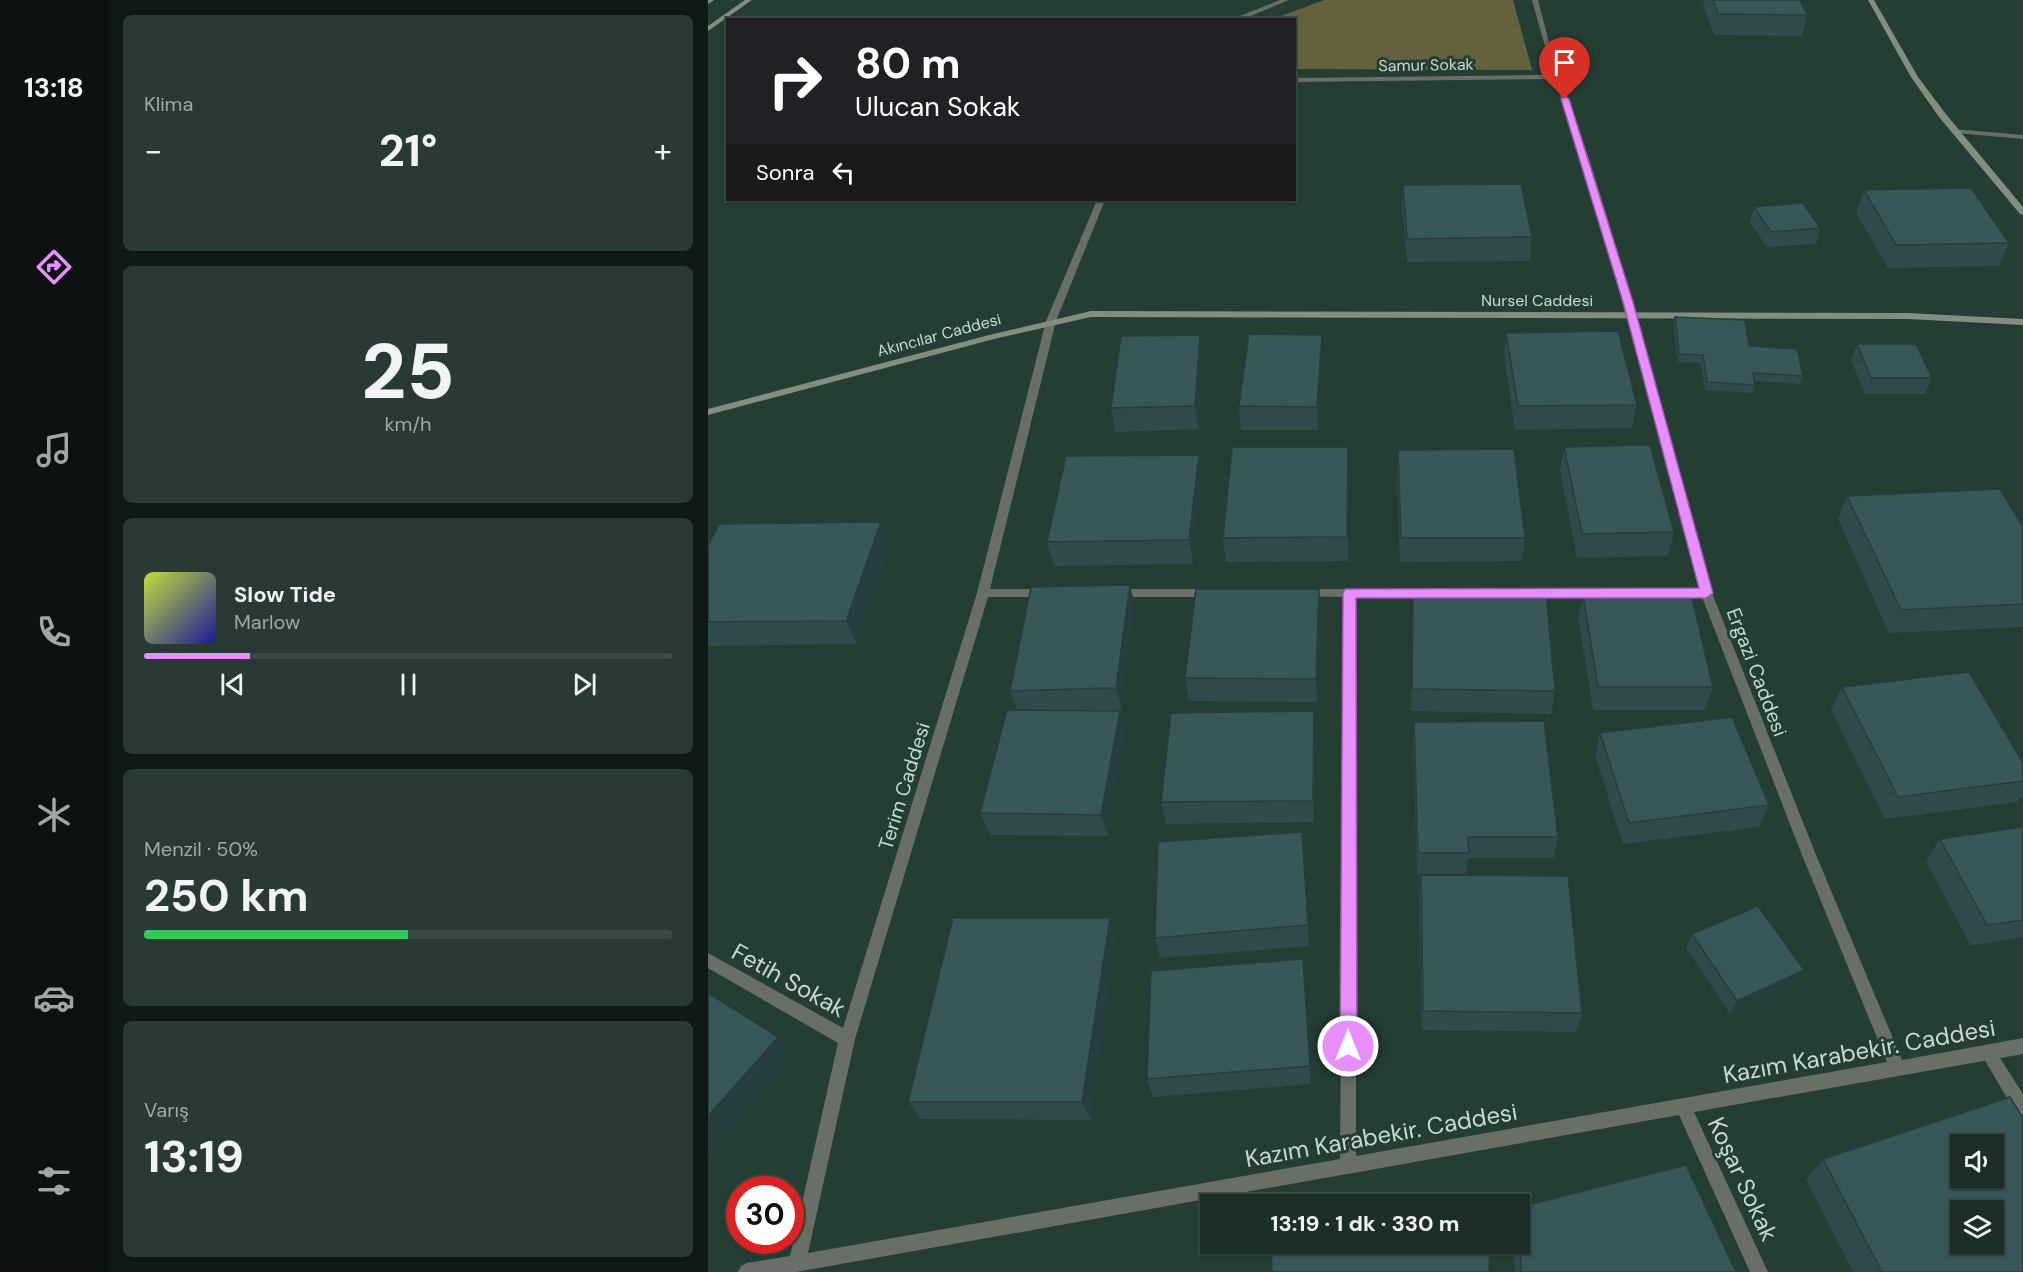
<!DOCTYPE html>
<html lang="tr">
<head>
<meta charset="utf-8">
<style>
  :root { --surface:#1b2e27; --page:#283a33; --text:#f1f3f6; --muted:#a0a8a7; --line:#394a44; --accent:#e88eff }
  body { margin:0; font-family:"DM Sans",sans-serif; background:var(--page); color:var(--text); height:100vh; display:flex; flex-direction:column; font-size:22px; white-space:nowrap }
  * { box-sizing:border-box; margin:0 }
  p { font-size:20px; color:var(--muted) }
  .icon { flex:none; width:33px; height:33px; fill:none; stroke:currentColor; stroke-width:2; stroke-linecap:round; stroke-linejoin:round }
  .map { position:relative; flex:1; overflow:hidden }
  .sheet { display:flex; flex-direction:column; gap:15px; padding:15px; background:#0f1915; width:600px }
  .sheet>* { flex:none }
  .hud { position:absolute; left:18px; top:18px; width:570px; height:183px; border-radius:0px; box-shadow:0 2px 4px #0004,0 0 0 2px var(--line); background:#202124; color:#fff; overflow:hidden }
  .fabs { position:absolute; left:1242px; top:1134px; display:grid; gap:12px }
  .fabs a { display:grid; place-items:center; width:54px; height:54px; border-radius:0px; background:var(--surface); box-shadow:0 2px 4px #0004,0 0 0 2px var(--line); font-size:30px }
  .speed { position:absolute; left:18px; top:1176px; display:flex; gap:12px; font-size:30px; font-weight:700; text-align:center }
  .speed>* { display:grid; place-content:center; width:78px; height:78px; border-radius:50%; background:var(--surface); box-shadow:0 2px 4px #0004,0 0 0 2px var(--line); line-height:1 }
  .speed .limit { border:9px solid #d22; background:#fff; color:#111 }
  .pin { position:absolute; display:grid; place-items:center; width:51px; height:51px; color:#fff; margin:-62px -26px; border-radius:50% 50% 50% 0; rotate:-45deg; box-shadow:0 0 6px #0007 }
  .pin .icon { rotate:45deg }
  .me { position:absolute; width:66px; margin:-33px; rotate:0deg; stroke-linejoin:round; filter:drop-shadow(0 0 4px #0008) }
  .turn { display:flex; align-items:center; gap:21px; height:126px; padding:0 30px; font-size:27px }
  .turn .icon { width:78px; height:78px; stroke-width:2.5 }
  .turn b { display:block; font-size:42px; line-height:51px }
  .then { display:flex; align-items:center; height:57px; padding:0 30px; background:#0003; gap:12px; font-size:22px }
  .big { font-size:45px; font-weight:700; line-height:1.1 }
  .sheet .card { flex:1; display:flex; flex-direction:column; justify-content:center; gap:9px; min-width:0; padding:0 21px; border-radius:9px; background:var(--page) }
  .sheet .dial { align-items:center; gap:0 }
  .dial b { font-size:78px; line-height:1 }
  .song { display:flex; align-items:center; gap:18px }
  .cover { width:72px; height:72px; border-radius:9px; background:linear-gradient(135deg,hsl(70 70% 55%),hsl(240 70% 35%)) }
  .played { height:6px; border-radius:3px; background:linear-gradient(90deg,var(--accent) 20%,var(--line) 20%) }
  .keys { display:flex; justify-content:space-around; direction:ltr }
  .heat { display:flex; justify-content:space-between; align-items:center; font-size:33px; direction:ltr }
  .charge { height:9px; border-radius:4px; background:linear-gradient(90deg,#34c759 50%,var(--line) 0) }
  .trip { position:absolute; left:492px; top:1194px; width:330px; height:60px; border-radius:0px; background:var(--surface); box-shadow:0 2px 4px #0004,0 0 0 2px var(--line); font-weight:700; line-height:60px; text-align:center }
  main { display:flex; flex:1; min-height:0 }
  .tab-bar { display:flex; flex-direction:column; width:108px; justify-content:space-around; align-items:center; background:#0b1210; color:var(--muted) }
  .tab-bar .icon { width:42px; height:42px }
  .tab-bar .current { color:var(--accent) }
  .tab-bar b { font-size:27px; color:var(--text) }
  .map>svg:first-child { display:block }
  .green { fill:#64623e }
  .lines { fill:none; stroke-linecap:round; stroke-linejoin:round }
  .lane { fill:#696f66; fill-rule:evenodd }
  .street { fill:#696f66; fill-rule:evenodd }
  .secondary { fill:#838e7f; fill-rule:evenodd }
  .wall { fill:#304b4c }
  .shaded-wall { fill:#273d3e }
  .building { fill:#385758; stroke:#273d3e; stroke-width:1.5; fill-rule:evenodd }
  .route { fill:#e88eff; stroke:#975ca6; stroke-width:1.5 }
  .labels { text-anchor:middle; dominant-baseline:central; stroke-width:6; stroke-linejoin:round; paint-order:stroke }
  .far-street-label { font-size:16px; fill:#c8d7d0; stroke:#243e34 }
  .street-label { font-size:20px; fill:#c8d7d0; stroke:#243e34 }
  .near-street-label { font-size:24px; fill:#c8d7d0; stroke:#243e34 }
</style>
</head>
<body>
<main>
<nav class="tab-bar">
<b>13:18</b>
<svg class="icon current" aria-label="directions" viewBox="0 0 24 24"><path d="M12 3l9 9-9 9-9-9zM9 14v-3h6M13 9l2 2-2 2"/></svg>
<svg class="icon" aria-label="music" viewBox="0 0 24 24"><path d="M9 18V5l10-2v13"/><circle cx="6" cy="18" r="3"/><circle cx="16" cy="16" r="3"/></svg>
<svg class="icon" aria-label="phone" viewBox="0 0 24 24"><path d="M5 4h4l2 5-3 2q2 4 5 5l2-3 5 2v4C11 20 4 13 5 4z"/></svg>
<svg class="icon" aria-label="climate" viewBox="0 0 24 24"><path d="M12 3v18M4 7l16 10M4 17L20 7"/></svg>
<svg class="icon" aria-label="car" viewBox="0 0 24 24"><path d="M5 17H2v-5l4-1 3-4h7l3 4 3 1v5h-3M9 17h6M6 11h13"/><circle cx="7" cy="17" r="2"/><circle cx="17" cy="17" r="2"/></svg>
<svg class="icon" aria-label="filters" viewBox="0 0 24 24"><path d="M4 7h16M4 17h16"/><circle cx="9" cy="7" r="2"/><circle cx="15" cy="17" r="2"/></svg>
</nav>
<section class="sheet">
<div class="card"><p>Klima</p>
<div class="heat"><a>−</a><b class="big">21°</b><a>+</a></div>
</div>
<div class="card dial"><b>25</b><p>km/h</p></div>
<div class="card">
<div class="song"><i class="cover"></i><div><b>Slow Tide</b><p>Marlow</p></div></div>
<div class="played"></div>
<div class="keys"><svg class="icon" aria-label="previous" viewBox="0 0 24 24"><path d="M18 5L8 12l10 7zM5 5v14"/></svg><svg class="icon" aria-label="pause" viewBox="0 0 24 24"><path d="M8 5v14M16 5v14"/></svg><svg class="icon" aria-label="next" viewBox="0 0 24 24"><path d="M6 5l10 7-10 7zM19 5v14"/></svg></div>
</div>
<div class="card"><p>Menzil · 50%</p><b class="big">250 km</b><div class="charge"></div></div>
<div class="card"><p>Varış</p><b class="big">13:19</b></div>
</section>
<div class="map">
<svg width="1315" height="1272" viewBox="0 0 1315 1272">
  <rect width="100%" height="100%" fill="#243e34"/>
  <path class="green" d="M616 0H805L824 70 587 69 586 20 565 19Z"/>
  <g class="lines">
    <path class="lane" d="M1280 1044 1285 1047 1315 1094V1117L1309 1115 1275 1057 1272 1052 1275 1047Z"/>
    <path class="street" d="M572 0H581L533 20H522Z
      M824 0H830L841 42 883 165 925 302 1004 593 1106 850 1194 1060 1315 1038V1054L986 1112 1060 1272H1042L971 1115 88 1272H30L33 1266 39 1263 82 1256 130 1043 0 968V953L135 1028 269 593 338 321 389 200H397L348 321 282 589H337L343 593 337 597H280L147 1039 100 1253 632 1159 636 597 591 596 589 593 595 589H718L724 593 718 597H648V1156L1179 1062 1092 850 994 597H823L817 593 823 589H991C946 418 902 247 847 79L586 82V78L845 75Z
      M1245 129 1315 135V139L1248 133H1245Z
      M409 589H502L508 593 502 597H409L403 593Z"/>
    <path class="secondary" d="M0 0H6L0 4Z
      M37 0H44L0 31V26Z
      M1160 0H1166L1210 77 1237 113 1315 207V215L1312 214 1231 117 1203 77Z
      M383 311 1200 313 1315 319V325L1200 319 383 317 286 339 0 415V409L281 335Z"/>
  </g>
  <path class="wall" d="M996 0H1092L1099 15 1094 36 1006 35 995 4Z
    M695 185 824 237 822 261 699 262 694 208Z
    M1156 190 1301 243 1291 266 1180 268 1148 213Z
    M1046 207 1112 228 1108 244 1059 247 1042 222Z
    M967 317 1041 346 1095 376 1092 384 1046 381 1047 385 1045 393 997 390 993 363 970 362 965 325Z
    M798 333 929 405 924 428 807 430 796 356Z
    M492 335 494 358 490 429 407 432 403 408Z
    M1149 344 1224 378 1217 394H1157L1143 360Z
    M615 358 610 430H533L531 406Z
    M856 447 966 532 960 556 869 558 852 471Z
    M690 450 817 538 814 561 692 562 689 474Z
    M491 455 494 478 485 564 346 566 339 542Z
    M640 471V561L518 562 515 538Z
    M1139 496 1315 527V627L1181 633 1130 519Z
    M0 546H183L149 644 0 646Z
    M611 589 612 613 609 702 481 701 477 678Z
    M705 589 847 691 843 714 703 711Z
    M875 595 1005 687 997 710H885L870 618Z
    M427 608 414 711H398H412L418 734 400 836 282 835 272 813 309 710 302 691Z
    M1134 687 1315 763V794L1309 802 1177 819 1123 710Z
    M706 722 850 837 846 858H760L758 874H709L705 744Z
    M892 733 1061 805 1051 827 915 844 887 755Z
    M607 734 606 822 458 824 453 802Z
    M1315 827V937L1263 946 1218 861 1232 839Z
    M594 832 601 946 452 958 447 938Z
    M713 875 874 1013 868 1032 714 1030 711 896Z
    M402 918 409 938 383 1120 213 1119 200 1102Z
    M984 934 1096 970 1088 983 1022 1014 978 948Z
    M595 959 603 1084 445 1097 439 1079Z
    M1115 1159 1315 1272H1145L1098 1179Z
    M812 1208 1028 1272H807L806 1244H812Z"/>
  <path class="shaded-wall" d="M492 335 494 358 490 429 487 406Z
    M614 335 615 358 610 430 609 407Z
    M491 455 494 478 485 564 481 540Z
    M173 522 183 546 149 644 138 621Z
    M422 585 427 608 414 711 408 688Z
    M611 589 612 613 609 702 608 679Z
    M412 711 418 734 400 836 393 815Z
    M606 711 607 734 606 822 605 801Z
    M402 918 409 938 383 1120 374 1102Z
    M1096 970 1088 983 1022 1014 1029 1001Z
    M70 1037 86 1055 0 1155V1116Z"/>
  <path class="building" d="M1005 0H1092L1099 15 1010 14Z
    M813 184 824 237 699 239 695 185Z
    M1263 188 1301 243 1188 245 1156 190Z
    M1095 203 1112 228 1063 232 1046 207Z
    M967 317 1037 320 1041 346 1089 349 1095 376 1045 373 1047 385 999 382 995 355 971 354Z
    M910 331 929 405 810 406 798 333Z
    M541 334 614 335 609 407 531 406Z
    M492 335 487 406 403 408 413 336Z
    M1149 344H1208L1224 378H1163Z
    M942 445 966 532 874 534 856 447Z
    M524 447H640L639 537 515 538Z
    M806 449 817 538H693L690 450Z
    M491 455 481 540 339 542 358 456Z
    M1292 489 1315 527V604L1193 610 1139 496Z
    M173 522 138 621 0 622V546L11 524Z
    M422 585 408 688 302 691 323 587Z
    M488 589H611L608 679 477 678Z
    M705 589 838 592 847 691 704 689Z
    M983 594 1005 687H890L875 595Z
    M1261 672 1315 763V781L1190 797 1134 687Z
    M299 710 412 711 393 815 272 813Z
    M606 711 605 801 453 802 463 713Z
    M1024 717 1061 805 921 823 892 733Z
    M836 721 850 837H760L761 853H710L706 722Z
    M1315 827V920L1279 925 1232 839Z
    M594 832 600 925 447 938 450 842Z
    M713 875 860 876 874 1013 715 1011Z
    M1050 906 1096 970 1029 1001 984 934Z
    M245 918H402L374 1102H200Z
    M595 959 602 1066 439 1079 443 971Z
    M0 993 70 1037 0 1116Z
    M1302 1097 1315 1118V1272H1174L1115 1159ZM1252 1144H1286V1178H1252ZM1252 1210H1286V1244H1252Z
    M978 1165 1028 1272H813L812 1207Z
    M563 1244H782L781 1272H564Z"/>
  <path class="route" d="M857 96 861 99 925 302 1005 593 998 598H648L649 1046 647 1052 640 1054 634 1052 632 1046 635 593 637 589 991 588 915 302 853 99Z"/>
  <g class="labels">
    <g class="far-street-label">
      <text transform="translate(718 65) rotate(-1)">Samur Sokak</text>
      <text x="829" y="300">Nursel Caddesi</text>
      <text transform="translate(231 335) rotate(-15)">Akıncılar Caddesi</text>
    </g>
    <g class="street-label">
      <text transform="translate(1049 672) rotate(69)">Ergazi Caddesi</text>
      <text transform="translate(196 786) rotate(-73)">Terim Caddesi</text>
    </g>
    <g class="near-street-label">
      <text transform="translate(81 980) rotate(29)">Fetih Sokak</text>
      <text transform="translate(1151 1051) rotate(-10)">Kazım Karabekir. Caddesi</text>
      <text transform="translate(673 1135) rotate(-10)">Kazım Karabekir. Caddesi</text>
      <text transform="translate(1035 1179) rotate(65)">Koşar Sokak</text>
    </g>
  </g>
</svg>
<div class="fabs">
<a><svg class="icon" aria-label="sound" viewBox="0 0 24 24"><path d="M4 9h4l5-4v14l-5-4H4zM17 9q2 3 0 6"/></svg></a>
<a><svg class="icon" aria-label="layers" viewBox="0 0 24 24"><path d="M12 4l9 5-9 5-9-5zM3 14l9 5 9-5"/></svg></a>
</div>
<div class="speed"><div class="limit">30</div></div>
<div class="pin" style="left:857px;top:99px;background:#d93025"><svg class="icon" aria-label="arrive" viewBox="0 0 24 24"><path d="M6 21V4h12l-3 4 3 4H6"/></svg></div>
<svg class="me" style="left:640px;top:1046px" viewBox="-20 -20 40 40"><circle r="17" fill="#e88eff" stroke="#fff" stroke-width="3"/><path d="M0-11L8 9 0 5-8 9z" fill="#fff"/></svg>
<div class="trip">13:19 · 1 dk · 330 m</div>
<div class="hud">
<div class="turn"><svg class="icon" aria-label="right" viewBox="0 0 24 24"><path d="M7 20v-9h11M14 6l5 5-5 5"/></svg><div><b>80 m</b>Ulucan Sokak</div></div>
<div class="then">Sonra<svg class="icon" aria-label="left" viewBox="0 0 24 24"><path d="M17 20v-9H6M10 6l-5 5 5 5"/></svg></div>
</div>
</div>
</main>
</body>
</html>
